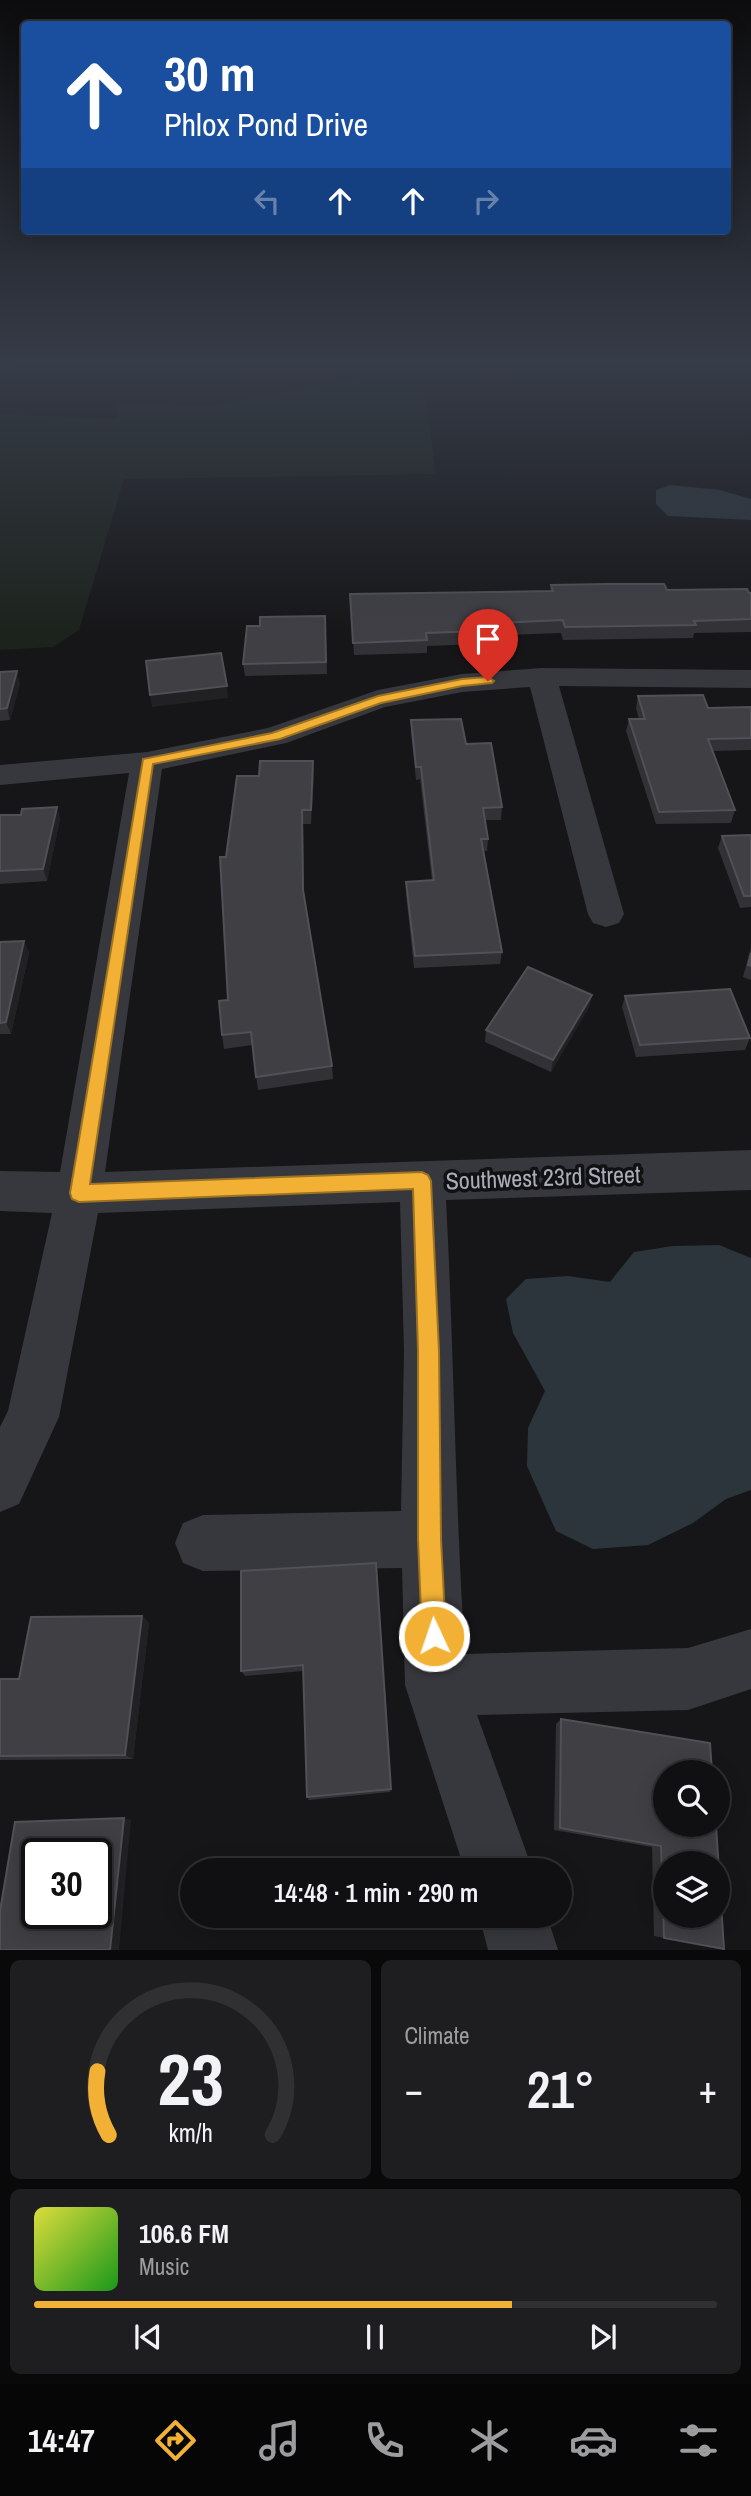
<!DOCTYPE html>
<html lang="en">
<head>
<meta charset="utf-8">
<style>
  :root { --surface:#101012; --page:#1e1e20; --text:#f1f3f6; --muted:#9c9d9f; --line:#303032; --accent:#f2b134 }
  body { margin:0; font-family:"Archivo Narrow",sans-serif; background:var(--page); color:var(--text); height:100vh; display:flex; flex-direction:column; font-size:26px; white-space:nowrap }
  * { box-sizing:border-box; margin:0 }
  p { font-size:23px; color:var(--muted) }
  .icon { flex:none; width:38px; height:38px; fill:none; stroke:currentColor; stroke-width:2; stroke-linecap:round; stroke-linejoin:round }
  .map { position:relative; height:1950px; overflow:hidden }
  .panel { display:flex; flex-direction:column; gap:10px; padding:10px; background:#09090a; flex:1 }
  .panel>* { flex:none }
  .banner { position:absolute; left:21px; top:21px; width:710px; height:214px; border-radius:7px; box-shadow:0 4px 18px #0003,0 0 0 2px var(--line); background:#1a4fa0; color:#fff; overflow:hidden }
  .tools { position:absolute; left:653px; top:1760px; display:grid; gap:14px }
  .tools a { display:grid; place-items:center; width:77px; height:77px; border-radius:50%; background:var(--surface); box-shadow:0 4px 18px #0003,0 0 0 2px var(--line); font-size:35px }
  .speed { position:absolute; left:21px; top:1838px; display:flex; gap:14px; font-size:35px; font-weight:700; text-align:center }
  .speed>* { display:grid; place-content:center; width:91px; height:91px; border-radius:50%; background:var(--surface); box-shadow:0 4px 18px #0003,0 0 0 2px var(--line); line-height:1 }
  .speed .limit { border:4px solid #111; border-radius:10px; background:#fff; color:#111 }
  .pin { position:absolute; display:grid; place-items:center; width:60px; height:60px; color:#fff; margin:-72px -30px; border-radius:50% 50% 50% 0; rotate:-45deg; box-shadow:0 0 7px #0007 }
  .pin .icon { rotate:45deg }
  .me { position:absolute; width:77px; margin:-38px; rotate:357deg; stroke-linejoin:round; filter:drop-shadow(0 0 5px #0008) }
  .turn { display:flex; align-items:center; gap:24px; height:147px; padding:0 28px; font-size:32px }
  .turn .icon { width:91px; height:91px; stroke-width:2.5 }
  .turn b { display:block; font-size:49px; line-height:60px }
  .lanes { display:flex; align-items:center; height:66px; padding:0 28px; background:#0003; justify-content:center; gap:35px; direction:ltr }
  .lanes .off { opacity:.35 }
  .big { font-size:52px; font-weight:600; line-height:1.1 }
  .panel .widget { flex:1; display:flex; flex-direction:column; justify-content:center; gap:10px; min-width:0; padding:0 24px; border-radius:10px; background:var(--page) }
  .panel .dial { align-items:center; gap:0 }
  .dial svg { height:182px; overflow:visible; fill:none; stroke:var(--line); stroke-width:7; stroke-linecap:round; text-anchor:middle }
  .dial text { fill:var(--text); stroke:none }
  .song { display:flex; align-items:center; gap:21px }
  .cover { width:84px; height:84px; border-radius:10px; background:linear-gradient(135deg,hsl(60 70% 55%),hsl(120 70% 35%)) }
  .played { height:7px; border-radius:4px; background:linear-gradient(90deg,var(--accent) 70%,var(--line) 70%) }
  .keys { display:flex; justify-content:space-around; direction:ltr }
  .heat { display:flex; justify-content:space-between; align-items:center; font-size:38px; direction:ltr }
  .panel .tiles { flex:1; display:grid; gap:10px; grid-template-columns:1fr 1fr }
  .widget:last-child { grid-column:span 2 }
  .trip { position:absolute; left:180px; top:1858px; width:392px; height:70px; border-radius:35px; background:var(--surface); box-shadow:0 4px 18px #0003,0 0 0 2px var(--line); font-weight:600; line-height:70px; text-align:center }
  .tabs { display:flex; height:112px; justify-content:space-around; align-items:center; background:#060607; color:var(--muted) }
  .tabs .icon { width:49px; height:49px }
  .tabs .current { color:var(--accent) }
  .tabs b { font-size:32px; color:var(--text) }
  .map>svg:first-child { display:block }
  .green { fill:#1c231d }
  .water { fill:#2c353c }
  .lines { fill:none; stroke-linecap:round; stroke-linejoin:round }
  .minor { fill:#37383d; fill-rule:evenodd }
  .wall { fill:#323236 }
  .shaded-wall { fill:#212124 }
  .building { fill:#3f3f44; stroke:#4f5156; stroke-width:2; fill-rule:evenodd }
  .route { fill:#f2b134; stroke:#9d7322; stroke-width:2 }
  .labels { text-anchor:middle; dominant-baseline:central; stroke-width:7; stroke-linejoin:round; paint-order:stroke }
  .street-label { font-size:24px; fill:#a8adb8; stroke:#111113 }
</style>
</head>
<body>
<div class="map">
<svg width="751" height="1950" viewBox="0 0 751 1950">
  <rect width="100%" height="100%" fill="#161618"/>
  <path class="green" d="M434 363H598L424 390 436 474 124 479 79 630 53 647 0 650V414L118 419V404L210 406Z"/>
  <path class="water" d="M670 485 720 490 751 499V520L668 516 656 504V490Z
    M719 1245 751 1258V1490L726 1499 693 1523 648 1545 593 1549 556 1531 527 1466 528 1428 545 1391 513 1333 506 1299 526 1279 568 1276 610 1282 634 1252 673 1246Z"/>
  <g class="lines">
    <path class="minor" d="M542 668 751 670V688L559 686 624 914 619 923 606 927 593 923 588 914 530 687 462 692 385 707 286 743 162 769 105 1172 751 1150V1190L446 1200C454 1351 455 1503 465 1654L688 1648 751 1629V1689L688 1710 477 1715 533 1871H465L405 1685 402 1568 203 1571 183 1563 175 1543 183 1523 203 1515 401 1511 404 1351 400 1202 98 1213 59 1417 19 1504 0 1512V1427L8 1411 52 1213 0 1211V1171L60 1172 129 773 0 785V765L147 752 268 728 378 690 462 674Z
      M479 1916H547L558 1950H488Z"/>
  </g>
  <path class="wall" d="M0 363H17L14 370H0Z
    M101 363H142V364H101Z
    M551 585 751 593V632L694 633 693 638 563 640 561 633 478 636 477 644 427 646V653L354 655 350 594 550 591Z
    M325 616 327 674 245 676 243 664 260 626Z
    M0 672 20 683 10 720 0 721Z
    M638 696 708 708 751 707V750L713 751 735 810 731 823 656 824 626 731 629 719H639L636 708Z
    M411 720 466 744 502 807 501 820H485L488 839 487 851H484L502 952 500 964 414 968 406 894V882L432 881 420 779 416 780 411 732Z
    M314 774 311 824H303L304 896 332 1066 333 1079 258 1090 252 1045 224 1049 222 1035 228 1000 226 857 259 776Z
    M57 807 60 819 47 881 0 884V815H21Z
    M751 835V907L740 908 718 848 722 836Z
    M24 941 29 953 11 1034H0V942Z
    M751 947V980L743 977Z
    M592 995 589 1007 551 1072 485 1042 486 1030Z
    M625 996 750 1038 745 1050 636 1057 622 1007Z
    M241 1571 391 1789 390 1792 309 1800 307 1797 303 1671 245 1676 241 1671Z
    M142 1616 149 1623 133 1759 0 1760V1679H19Z
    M561 1719 710 1743 664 1938 654 1936 652 1847 554 1830 556 1724Z"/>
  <path class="shaded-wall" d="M12 363H17L14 370Z
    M17 671 20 683 10 720 7 708Z
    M227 686 228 698 152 707 150 695Z
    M313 761 314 774 311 824V810Z
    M57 807 60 819 47 881 43 869Z
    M302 810 303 824 304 904 303 890Z
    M24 941 29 953 11 1034 6 1022Z
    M592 995 589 1007 551 1072 553 1060Z
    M142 1616 149 1623 133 1759 125 1755Z
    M124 1818 131 1820 119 1950H110Z"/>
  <path class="building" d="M605 584H664L667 590 747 589 749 593H751V619L694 621 696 625 565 627 563 620 476 624 478 631 426 633 427 640 353 643 350 594 553 591 551 585Z
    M325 616 326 662 243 664 247 626H260V617Z
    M221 653 227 686 150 695 146 661Z
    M17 671 7 708 0 709V672Z
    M703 695 708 708 751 707V738L708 739 735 810 659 812 629 719H645L638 696Z
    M461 719 466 744 491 743 502 807 483 808 488 839H481L502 952 415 956 406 882 434 880 421 767H416L411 720Z
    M260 761H313L311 810H302L303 890 332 1066 256 1077 251 1032 222 1035 219 1001 228 1000 220 857H226L237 776H259Z
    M57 807 43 869 0 871V815H21L22 809Z
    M751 835V896H744L722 836Z
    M24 941 6 1022 0 1023V942Z
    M751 953V966L748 965Z
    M528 967 592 995 553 1060 486 1030Z
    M730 989 750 1038 640 1045 625 996Z
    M376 1563 391 1789 307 1797 303 1665 241 1671V1571Z
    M142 1616 125 1755 0 1756V1679H19L31 1617Z
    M561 1719 710 1743 712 1773H665V1825H716L724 1949 664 1938 661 1846 560 1828ZM665 1864H718V1916H665Z
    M124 1818 110 1950H0V1911L15 1822ZM37 1853H96V1913H37Z"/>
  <linearGradient id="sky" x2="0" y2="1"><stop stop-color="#0c0c0d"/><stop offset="0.57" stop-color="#363c48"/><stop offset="1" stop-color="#363c48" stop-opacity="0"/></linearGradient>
  <rect width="751" height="636" fill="url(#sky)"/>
  <path class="route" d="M488 677 494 681 492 683 462 686 381 703 280 739 153 764 90 1184 422 1172 428 1175 431 1181 439 1351 441 1539 446 1636 443 1645 434 1649 425 1645 422 1636 418 1539V1351L413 1189 79 1202 72 1199 70 1193 143 759 272 733 378 696 462 679Z"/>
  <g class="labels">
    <g class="street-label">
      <text transform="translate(543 1177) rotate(-2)">Southwest 23rd Street</text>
    </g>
  </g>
</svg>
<div class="tools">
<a><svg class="icon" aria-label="search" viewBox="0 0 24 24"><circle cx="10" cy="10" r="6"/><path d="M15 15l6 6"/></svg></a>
<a><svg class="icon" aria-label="layers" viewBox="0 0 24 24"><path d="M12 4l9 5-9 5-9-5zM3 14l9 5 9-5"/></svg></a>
</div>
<div class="speed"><div class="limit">30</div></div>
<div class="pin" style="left:488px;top:681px;background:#d93025"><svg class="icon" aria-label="arrive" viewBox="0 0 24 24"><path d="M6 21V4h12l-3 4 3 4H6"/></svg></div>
<svg class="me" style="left:434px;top:1636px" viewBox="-20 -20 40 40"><circle r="17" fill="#f2b134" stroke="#fff" stroke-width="3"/><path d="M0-11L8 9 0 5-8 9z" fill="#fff"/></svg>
<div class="trip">14:48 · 1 min · 290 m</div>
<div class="banner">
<div class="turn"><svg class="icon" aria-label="ahead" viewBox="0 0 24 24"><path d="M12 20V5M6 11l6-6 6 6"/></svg><div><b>30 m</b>Phlox Pond Drive</div></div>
<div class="lanes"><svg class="icon off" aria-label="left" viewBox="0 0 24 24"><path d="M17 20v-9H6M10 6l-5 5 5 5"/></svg><svg class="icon" aria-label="ahead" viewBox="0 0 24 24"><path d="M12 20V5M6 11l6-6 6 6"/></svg><svg class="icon" aria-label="ahead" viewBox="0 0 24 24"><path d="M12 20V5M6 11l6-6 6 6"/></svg><svg class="icon off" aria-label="right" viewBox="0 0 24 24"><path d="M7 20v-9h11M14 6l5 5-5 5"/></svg></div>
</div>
</div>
<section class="panel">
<div class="tiles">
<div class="widget dial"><svg viewBox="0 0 100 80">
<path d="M14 69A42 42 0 1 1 86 69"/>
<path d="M14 69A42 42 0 0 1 9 41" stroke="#f2b134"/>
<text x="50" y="56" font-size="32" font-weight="700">23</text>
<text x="50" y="72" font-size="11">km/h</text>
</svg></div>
<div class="widget"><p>Climate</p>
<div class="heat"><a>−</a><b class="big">21°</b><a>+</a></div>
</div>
<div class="widget">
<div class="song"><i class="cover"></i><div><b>106.6 FM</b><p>Music</p></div></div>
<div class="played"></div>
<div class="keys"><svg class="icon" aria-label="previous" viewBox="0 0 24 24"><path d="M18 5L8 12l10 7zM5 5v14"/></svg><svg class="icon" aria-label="pause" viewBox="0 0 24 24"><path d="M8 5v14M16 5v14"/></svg><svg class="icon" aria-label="next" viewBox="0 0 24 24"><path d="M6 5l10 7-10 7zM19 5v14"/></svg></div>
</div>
</div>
</section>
<nav class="tabs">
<b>14:47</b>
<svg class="icon current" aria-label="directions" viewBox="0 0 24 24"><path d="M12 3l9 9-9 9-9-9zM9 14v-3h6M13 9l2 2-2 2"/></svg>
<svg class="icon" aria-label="music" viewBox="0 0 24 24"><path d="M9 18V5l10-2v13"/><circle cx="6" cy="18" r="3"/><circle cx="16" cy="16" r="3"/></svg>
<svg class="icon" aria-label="phone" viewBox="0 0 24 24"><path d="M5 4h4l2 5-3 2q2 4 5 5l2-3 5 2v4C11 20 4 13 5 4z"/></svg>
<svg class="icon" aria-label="climate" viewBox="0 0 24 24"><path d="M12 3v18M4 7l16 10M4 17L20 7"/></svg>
<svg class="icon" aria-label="car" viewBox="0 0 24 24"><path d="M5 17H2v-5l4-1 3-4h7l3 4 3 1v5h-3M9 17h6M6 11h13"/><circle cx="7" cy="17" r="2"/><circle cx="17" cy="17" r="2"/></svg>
<svg class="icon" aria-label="filters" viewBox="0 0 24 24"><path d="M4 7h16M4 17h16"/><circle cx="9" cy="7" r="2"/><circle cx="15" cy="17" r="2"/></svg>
</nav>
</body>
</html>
